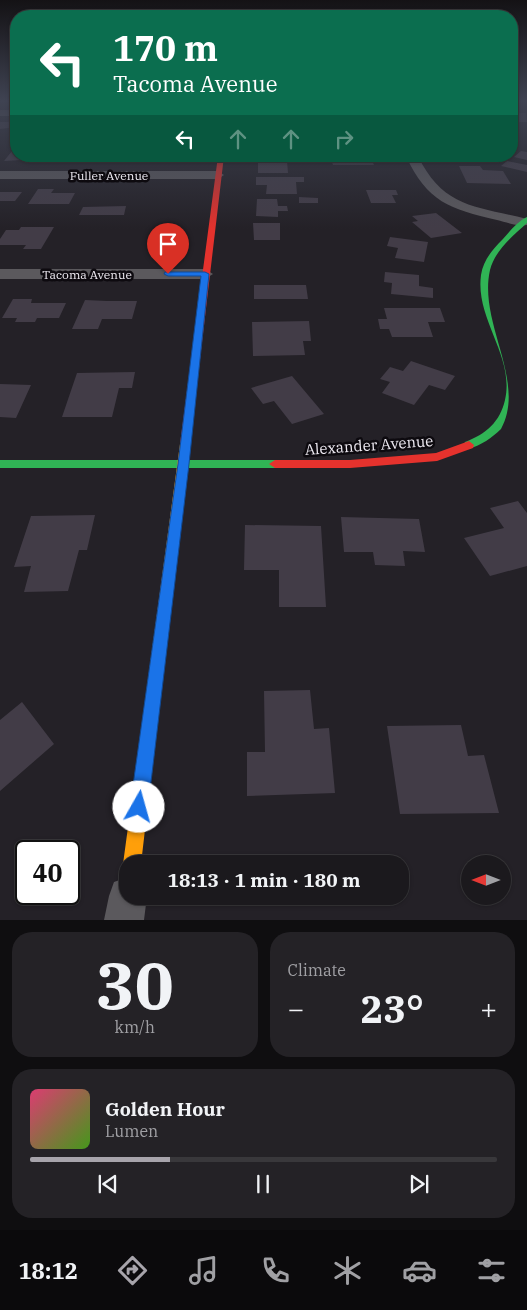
<!DOCTYPE html>
<html lang="en">
<head>
<meta charset="utf-8">
<style>
  :root { --surface:#1b191d; --page:#242226; --text:#f1f3f6; --muted:#a0a0a4; --line:#39383b; --accent:#a7a4ab }
  body { margin:0; font-family:"IBM Plex Serif",serif; background:var(--page); color:var(--text); height:100vh; display:flex; flex-direction:column; font-size:19px; white-space:nowrap }
  * { box-sizing:border-box; margin:0 }
  p { font-size:16px; color:var(--muted) }
  .icon { flex:none; width:28px; height:28px; fill:none; stroke:currentColor; stroke-width:2; stroke-linecap:round; stroke-linejoin:round }
  .map { position:relative; height:920px; overflow:hidden }
  .panel { display:flex; flex-direction:column; gap:12px; padding:12px; background:#0f0e10; flex:1 }
  .panel>* { flex:none }
  .guide { position:absolute; left:10px; top:10px; width:508px; height:152px; border-radius:20px; box-shadow:0 1px 4px #0004,0 0 0 1px var(--line); background:#0b6e4f; color:#fff; overflow:hidden }
  .needle { width:32px; rotate:270deg }
  .buttons { position:absolute; left:461px; top:855px; display:grid; gap:10px }
  .buttons a { display:grid; place-items:center; width:50px; height:50px; border-radius:50%; background:var(--surface); box-shadow:0 1px 4px #0004,0 0 0 1px var(--line); font-size:25px }
  .speed { position:absolute; left:15px; top:840px; display:flex; gap:10px; font-size:25px; font-weight:700; text-align:center }
  .speed>* { display:grid; place-content:center; width:65px; height:65px; border-radius:50%; background:var(--surface); box-shadow:0 1px 4px #0004,0 0 0 1px var(--line); line-height:1 }
  .speed .limit { border:2px solid #111; border-radius:8px; background:#fff; color:#111 }
  .pin { position:absolute; display:grid; place-items:center; width:42px; height:42px; color:#fff; margin:-51px -21px; border-radius:50% 50% 50% 0; rotate:-45deg; box-shadow:0 0 5px #0007 }
  .pin .icon { rotate:45deg }
  .me { position:absolute; width:55px; margin:-28px; rotate:7deg; stroke-linejoin:round; filter:drop-shadow(0 0 4px #0008) }
  .turn { display:flex; align-items:center; gap:18px; height:105px; padding:0 20px; font-size:22px }
  .turn .icon { width:65px; height:65px; stroke-width:2.5 }
  .turn b { display:block; font-size:35px; line-height:42px }
  .lanes { display:flex; align-items:center; height:48px; padding:0 20px; background:#0003; justify-content:center; gap:25px; direction:ltr }
  .lanes .off { opacity:.35 }
  .big { font-size:38px; font-weight:700; line-height:1.1 }
  .panel .tile { flex:1; display:flex; flex-direction:column; justify-content:center; gap:8px; min-width:0; padding:0 18px; border-radius:20px; background:var(--page) }
  .panel .dial { align-items:center; gap:0 }
  .dial b { font-size:65px; line-height:1 }
  .song { display:flex; align-items:center; gap:15px }
  .cover { width:60px; height:60px; border-radius:8px; background:linear-gradient(135deg,hsl(340 70% 55%),hsl(100 70% 35%)) }
  .played { height:5px; border-radius:2px; background:linear-gradient(90deg,var(--accent) 30%,var(--line) 30%) }
  .keys { display:flex; justify-content:space-around; direction:ltr }
  .heat { display:flex; justify-content:space-between; align-items:center; font-size:28px; direction:ltr }
  .panel .tiles { flex:1; display:grid; gap:12px; grid-template-columns:1fr 1fr }
  .tile:last-child { grid-column:span 2 }
  .trip { position:absolute; left:119px; top:855px; width:290px; height:50px; border-radius:20px; background:var(--surface); box-shadow:0 1px 4px #0004,0 0 0 1px var(--line); font-weight:700; line-height:50px; text-align:center }
  .dock { display:flex; height:80px; justify-content:space-around; align-items:center; background:#0b0a0c; color:var(--muted) }
  .dock .icon { width:35px; height:35px }
  .dock .selected { color:var(--accent) }
  .dock b { font-size:22px; color:var(--text) }
  .map>svg:first-child { display:block }
  .building { fill:#423c47 }
  .lines { fill:none; stroke-linecap:round; stroke-linejoin:round }
  .street { fill:#5b595d; fill-rule:evenodd }
  .fast { fill:#30b455; fill-rule:evenodd }
  .slow { fill:#ff9f0a; fill-rule:evenodd }
  .jam { fill:#e5322d; fill-rule:evenodd }
  .route { fill:#1a73e8; stroke:#114b97 }
  .labels { text-anchor:middle; dominant-baseline:central; stroke-width:5; stroke-linejoin:round; paint-order:stroke }
  .far-street-label { font-size:12px; fill:#eeeaf2; stroke:#0d0a0f }
  .street-label { font-size:15px; fill:#eeeaf2; stroke:#0d0a0f }
</style>
</head>
<body>
<div class="map">
<svg width="527" height="920" viewBox="0 0 527 920">
  <rect width="100%" height="100%" fill="#242127"/>
  <path class="building" d="M511 113H526L527 122H517L511 117Z
    M0 122H16V127L0 129Z
    M16 146V156H43L41 159 4 161Z
    M521 151 527 152V160L514 157Z
    M56 156H91L87 162H51Z
    M107 156H132L130 162H104Z
    M156 156H174L181 157 179 162H154Z
    M370 156 374 165H333L330 157Z
    M258 161H287L288 173H258Z
    M507 161 527 165V172L501 166Z
    M459 166H480L483 170 503 171 511 184 467 183Z
    M256 177H304V182H296L297 194H266L267 185H256Z
    M38 189H54L51 193H75L69 204H28Z
    M366 190H396L398 195H392L396 203H371Z
    M0 192H22L15 201H0Z
    M299 197 318 198V203H299Z
    M257 199H277L278 206H287L288 211H278V217L256 216Z
    M126 206 124 215H79L83 207Z
    M436 213 462 233 431 238 412 222 418 221 412 216Z
    M253 223H280V240H254Z
    M21 227H54L41 249H23L26 245H0V239L6 230H19Z
    M390 237 428 242 424 262 395 258 398 248 387 246Z
    M385 272 419 275V286L433 288V298L391 294 392 283 384 282Z
    M254 285H306L308 299H254Z
    M13 299H32L31 303H66L59 318H37L35 322H15L17 318H2Z
    M85 300 107 301H137L132 319H102L98 329H72Z
    M384 308H440L445 322H428L433 337H392L389 329H380L378 319H387Z
    M309 321 311 341H303L305 355 253 356 252 322Z
    M411 361 455 376 445 390 429 385 414 405 382 393 390 382 380 379 390 367 403 371Z
    M135 372 132 388H119L112 417H62L77 373Z
    M292 376 324 414 292 424 274 401 263 404 251 388Z
    M0 384 31 385 16 418 0 417Z
    M518 501 527 513V566L490 576 464 538 504 528 490 508Z
    M95 515 87 550H79L68 591 24 592 31 566 14 567 31 516Z
    M341 517 419 519 425 552 403 551 405 566 375 565 373 552H344Z
    M245 525 321 526 326 607H279V570H244Z
    M310 690 314 729 329 728 335 793 247 796V752H265L264 691Z
    M22 702 54 744 0 791V720Z
    M461 725 468 756 484 755 499 813 400 814 387 726Z"/>
  <g class="lines">
    <path class="street" d="M0 110H16V116H0Z
      M406 156H418C443 208 476 206 527 219V225C518 227 506 222 497 220 450 209 427 202 406 156Z
      M0 171H218L224 175 218 179H0Z
      M0 269H205L213 274 205 279H0Z
      M128 877V896H147L144 920H104L109 896 114 882Z"/>
    <path class="fast" d="M527 217V223C513 236 495 250 490 270 478 323 527 381 501 429 492 438 481 445 469 449L464 445 465 442C486 434 500 422 505 400 515 356 475 320 481 275 483 261 492 250 502 240 509 232 518 221 527 217Z
      M0 460H275L281 464 275 468H0Z"/>
    <path class="slow" d="M185 440 190 444 141 864H128V872L123 864 180 444Z"/>
    <path class="jam" d="M218 156H224L190 444 185 448 180 444Z
      M469 441 474 445 473 448 437 461 350 468H275L269 464 275 460H350L436 453Z"/>
  </g>
  <linearGradient id="sky" x2="0" y2="1"><stop stop-color="#141215"/><stop offset="0.44" stop-color="#3f4352"/><stop offset="1" stop-color="#3f4352" stop-opacity="0"/></linearGradient>
  <rect width="527" height="229" fill="url(#sky)"/>
  <path class="route" d="M165 272H205L209 274 189 464 148 807 145 813 139 816 133 813 130 807 178 464 201 276H168L164 274Z"/>
  <g class="labels">
    <g class="far-street-label">
      <text x="109" y="175">Fuller Avenue</text>
      <text x="87" y="274">Tacoma Avenue</text>
    </g>
    <g class="street-label">
      <text transform="translate(369 445) rotate(-4)">Alexander Avenue</text>
    </g>
  </g>
</svg>
<div class="buttons">
<a><svg class="needle" viewBox="-14 -14 28 28"><path d="M0-13l5 13h-10z" fill="#e53935"/><path d="M0 13l5-13h-10z" fill="#a0a0a4"/></svg></a>
</div>
<div class="speed"><div class="limit">40</div></div>
<div class="pin" style="left:168px;top:274px;background:#d93025"><svg class="icon" aria-label="arrive" viewBox="0 0 24 24"><path d="M6 21V4h12l-3 4 3 4H6"/></svg></div>
<svg class="me" style="left:139px;top:807px" viewBox="-20 -20 40 40"><circle r="19" fill="#fff"/><path d="M0-13L10 11 0 6-10 11z" fill="#1a73e8"/></svg>
<div class="trip">18:13 · 1 min · 180 m</div>
<div class="guide">
<div class="turn"><svg class="icon" aria-label="left" viewBox="0 0 24 24"><path d="M17 20v-9H6M10 6l-5 5 5 5"/></svg><div><b>170 m</b>Tacoma Avenue</div></div>
<div class="lanes"><svg class="icon" aria-label="left" viewBox="0 0 24 24"><path d="M17 20v-9H6M10 6l-5 5 5 5"/></svg><svg class="icon off" aria-label="ahead" viewBox="0 0 24 24"><path d="M12 20V5M6 11l6-6 6 6"/></svg><svg class="icon off" aria-label="ahead" viewBox="0 0 24 24"><path d="M12 20V5M6 11l6-6 6 6"/></svg><svg class="icon off" aria-label="right" viewBox="0 0 24 24"><path d="M7 20v-9h11M14 6l5 5-5 5"/></svg></div>
</div>
</div>
<section class="panel">
<div class="tiles">
<div class="tile dial"><b>30</b><p>km/h</p></div>
<div class="tile"><p>Climate</p>
<div class="heat"><a>−</a><b class="big">23°</b><a>+</a></div>
</div>
<div class="tile">
<div class="song"><i class="cover"></i><div><b>Golden Hour</b><p>Lumen</p></div></div>
<div class="played"></div>
<div class="keys"><svg class="icon" aria-label="previous" viewBox="0 0 24 24"><path d="M18 5L8 12l10 7zM5 5v14"/></svg><svg class="icon" aria-label="pause" viewBox="0 0 24 24"><path d="M8 5v14M16 5v14"/></svg><svg class="icon" aria-label="next" viewBox="0 0 24 24"><path d="M6 5l10 7-10 7zM19 5v14"/></svg></div>
</div>
</div>
</section>
<nav class="dock">
<b>18:12</b>
<svg class="icon selected" aria-label="directions" viewBox="0 0 24 24"><path d="M12 3l9 9-9 9-9-9zM9 14v-3h6M13 9l2 2-2 2"/></svg>
<svg class="icon" aria-label="music" viewBox="0 0 24 24"><path d="M9 18V5l10-2v13"/><circle cx="6" cy="18" r="3"/><circle cx="16" cy="16" r="3"/></svg>
<svg class="icon" aria-label="phone" viewBox="0 0 24 24"><path d="M5 4h4l2 5-3 2q2 4 5 5l2-3 5 2v4C11 20 4 13 5 4z"/></svg>
<svg class="icon" aria-label="climate" viewBox="0 0 24 24"><path d="M12 3v18M4 7l16 10M4 17L20 7"/></svg>
<svg class="icon" aria-label="car" viewBox="0 0 24 24"><path d="M5 17H2v-5l4-1 3-4h7l3 4 3 1v5h-3M9 17h6M6 11h13"/><circle cx="7" cy="17" r="2"/><circle cx="17" cy="17" r="2"/></svg>
<svg class="icon" aria-label="filters" viewBox="0 0 24 24"><path d="M4 7h16M4 17h16"/><circle cx="9" cy="7" r="2"/><circle cx="15" cy="17" r="2"/></svg>
</nav>
</body>
</html>
